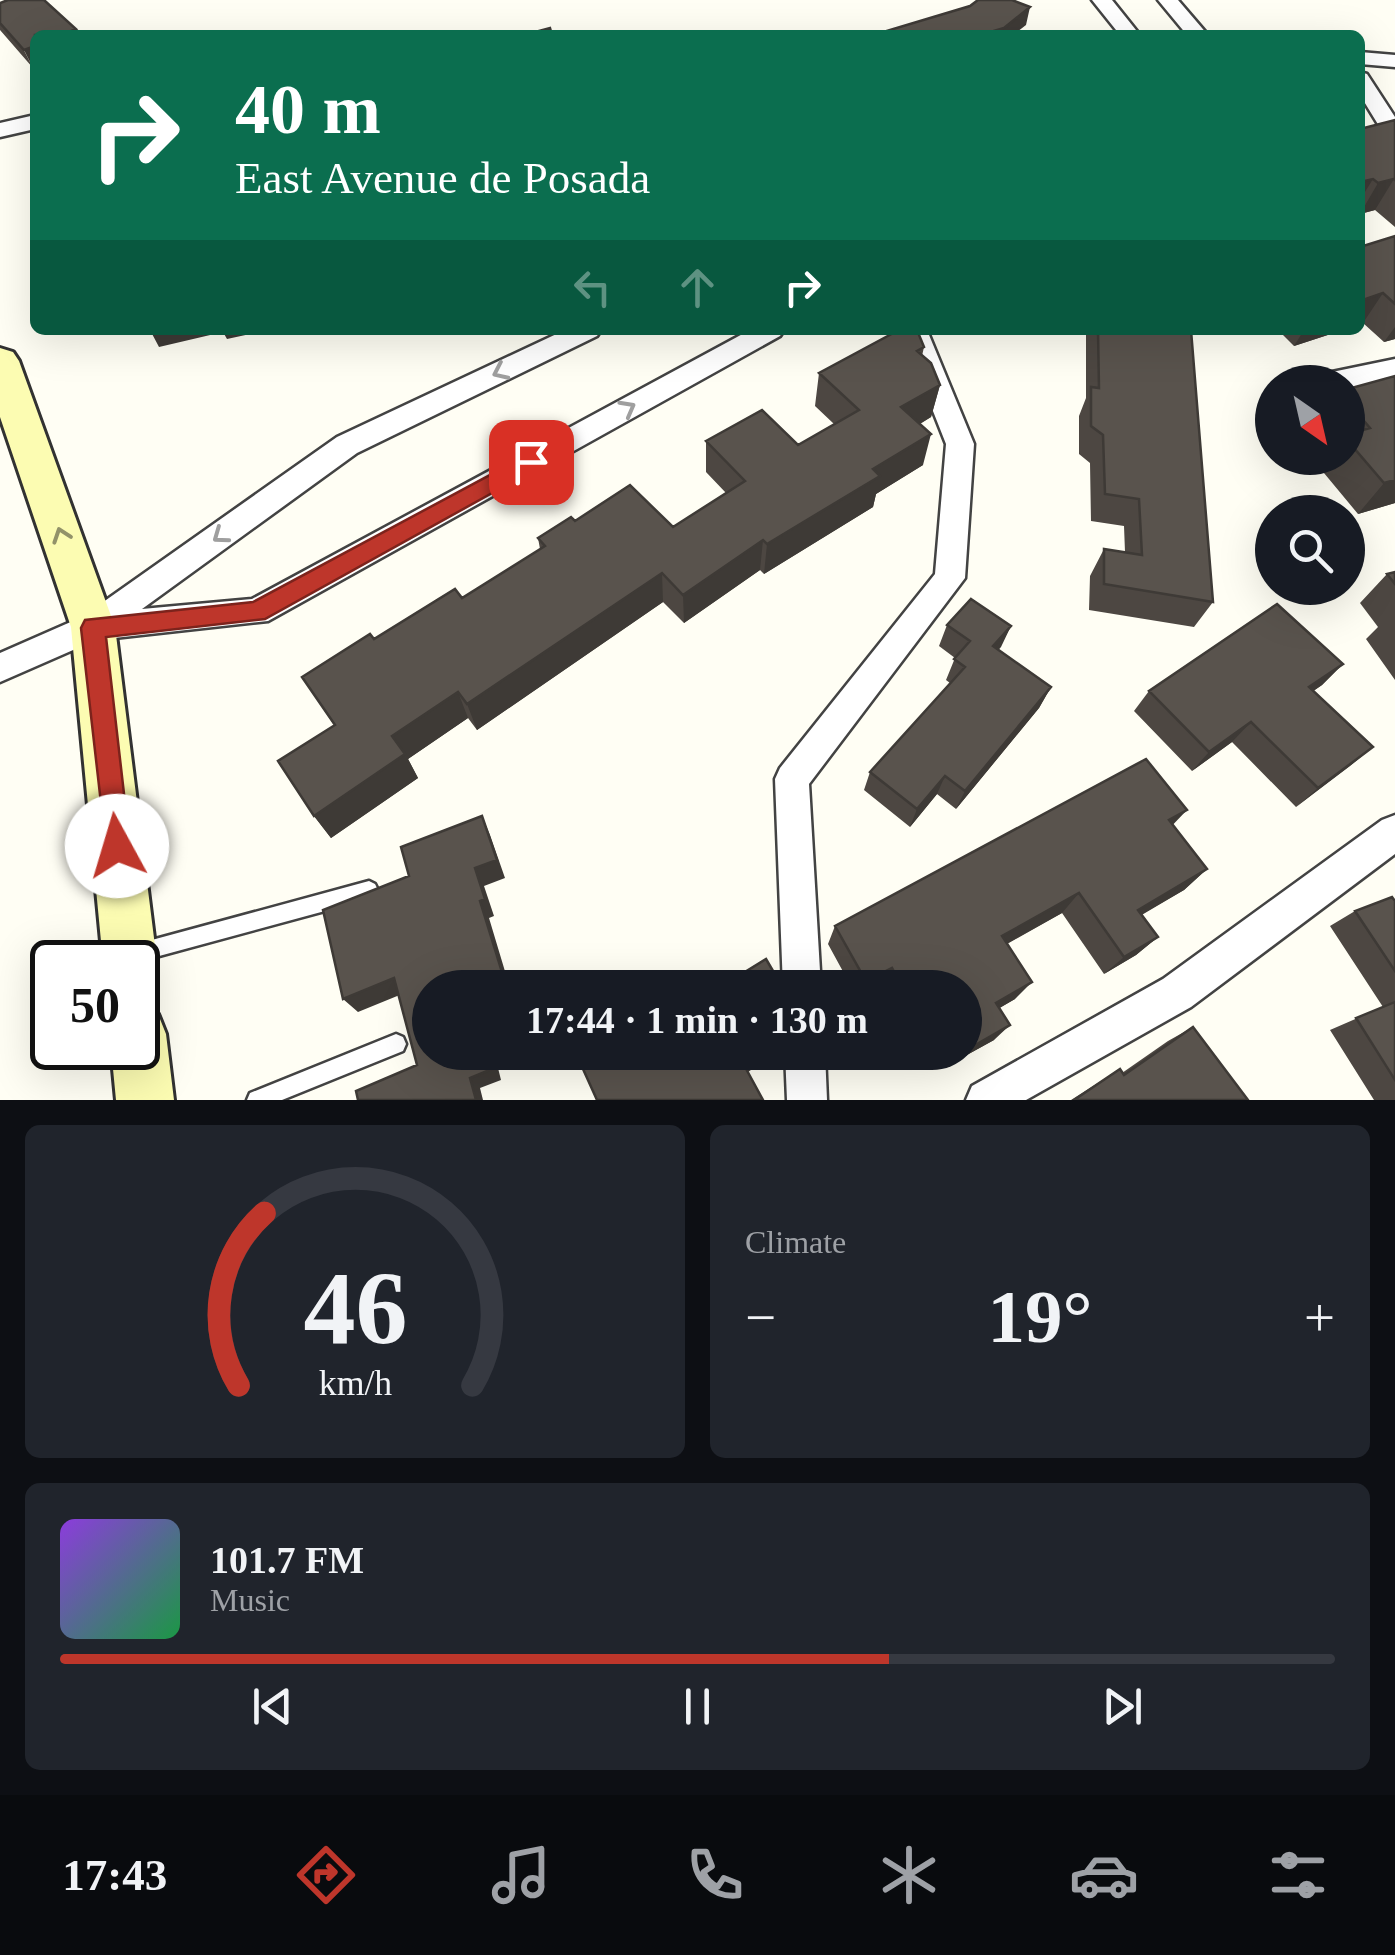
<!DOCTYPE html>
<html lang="en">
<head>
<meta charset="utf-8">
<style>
  :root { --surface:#171b24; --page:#20242c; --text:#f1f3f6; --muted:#9ea1a6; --line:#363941; --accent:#be362b }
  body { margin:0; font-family:"Times New Roman",serif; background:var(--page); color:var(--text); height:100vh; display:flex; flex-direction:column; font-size:38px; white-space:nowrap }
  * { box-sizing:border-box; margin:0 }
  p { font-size:32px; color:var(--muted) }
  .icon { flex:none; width:55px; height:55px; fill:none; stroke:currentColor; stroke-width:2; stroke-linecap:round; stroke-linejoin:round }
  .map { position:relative; height:1100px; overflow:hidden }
  .details { display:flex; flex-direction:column; gap:25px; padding:25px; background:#0d0f14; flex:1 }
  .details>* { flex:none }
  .guide { position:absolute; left:30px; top:30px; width:1335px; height:305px; border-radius:15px; box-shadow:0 10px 40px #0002; background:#0b6e4f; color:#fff; overflow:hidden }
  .needle { width:65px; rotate:146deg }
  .buttons { position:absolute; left:1255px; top:365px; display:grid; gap:20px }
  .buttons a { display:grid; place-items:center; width:110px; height:110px; border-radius:50%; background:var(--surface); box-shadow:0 10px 40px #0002; font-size:50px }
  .speed { position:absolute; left:30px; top:940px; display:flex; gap:20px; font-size:50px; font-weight:700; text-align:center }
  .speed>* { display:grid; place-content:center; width:130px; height:130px; border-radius:50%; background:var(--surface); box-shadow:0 10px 40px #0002; line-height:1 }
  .speed .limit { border:5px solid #111; border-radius:15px; background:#fff; color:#111 }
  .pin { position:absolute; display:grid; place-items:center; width:85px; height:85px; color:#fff; margin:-42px; border-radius:20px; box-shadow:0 5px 15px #0006 }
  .me { position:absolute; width:110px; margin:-55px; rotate:354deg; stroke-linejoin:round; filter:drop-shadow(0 0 8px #0008) }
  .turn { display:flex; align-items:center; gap:35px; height:210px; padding:0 40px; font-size:45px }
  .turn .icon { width:130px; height:130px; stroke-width:2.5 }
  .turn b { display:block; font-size:70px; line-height:85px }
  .lanes { display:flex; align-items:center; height:95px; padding:0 40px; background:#0003; justify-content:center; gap:50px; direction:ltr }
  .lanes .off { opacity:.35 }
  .big { font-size:75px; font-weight:700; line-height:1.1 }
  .details .widget { flex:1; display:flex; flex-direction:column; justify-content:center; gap:15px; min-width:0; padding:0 35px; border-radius:15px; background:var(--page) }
  .details .dial { align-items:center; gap:0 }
  .dial svg { height:260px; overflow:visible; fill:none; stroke:var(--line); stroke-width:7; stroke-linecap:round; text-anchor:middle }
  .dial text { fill:var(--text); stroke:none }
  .song { display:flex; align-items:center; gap:30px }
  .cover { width:120px; height:120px; border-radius:15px; background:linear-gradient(135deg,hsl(270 70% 55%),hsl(140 70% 35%)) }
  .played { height:10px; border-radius:5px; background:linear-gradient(90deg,var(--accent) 65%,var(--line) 65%) }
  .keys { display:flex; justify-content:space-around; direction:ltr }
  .heat { display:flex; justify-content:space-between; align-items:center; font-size:55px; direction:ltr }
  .details .tiles { flex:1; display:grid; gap:25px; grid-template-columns:1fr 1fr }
  .widget:last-child { grid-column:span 2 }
  .trip { position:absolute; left:412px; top:970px; width:570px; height:100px; border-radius:50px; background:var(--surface); box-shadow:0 10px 40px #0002; font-weight:700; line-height:100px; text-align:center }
  .tabs { display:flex; height:160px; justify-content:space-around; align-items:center; background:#090b0e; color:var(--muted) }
  .tabs .icon { width:70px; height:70px }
  .tabs .selected { color:var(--accent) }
  .tabs b { font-size:45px; color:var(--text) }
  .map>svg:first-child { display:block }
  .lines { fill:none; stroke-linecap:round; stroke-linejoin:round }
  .lane-casing { stroke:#434343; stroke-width:5 }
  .street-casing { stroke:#434343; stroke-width:5 }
  .secondary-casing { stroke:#323232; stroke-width:6 }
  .lane { fill:#fff; fill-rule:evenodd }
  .street { fill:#fff; fill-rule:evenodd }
  .secondary { fill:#fcfcb2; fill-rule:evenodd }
  .wall { fill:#4d4742 }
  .shaded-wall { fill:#3e3a36 }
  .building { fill:#59534d; stroke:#3e3a36; stroke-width:2.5 }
  .oneway { stroke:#9f9f9f }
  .oneway2 { stroke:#929269 }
  .route { fill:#be362b; stroke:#7c231c; stroke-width:2.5 }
</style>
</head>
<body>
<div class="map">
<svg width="1395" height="1100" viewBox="0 0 1395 1100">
  <rect width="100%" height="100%" fill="#fffef4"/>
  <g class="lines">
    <g class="lane-casing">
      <path id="lane" d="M369 881 375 884 378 890 375 896 369 899 137 962 130 960 128 953 130 946 137 944Z
        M396 1034 403 1037 406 1044 403 1051 282 1100H247L250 1093Z"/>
    </g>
    <g class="street-casing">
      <path id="street" d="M1092 0H1112L1140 35H1120Z
        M1158 0H1178L1208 35H1187Z
        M1360 52 1395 55V67L1360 64Z
        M1360 72 1367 74 1395 117V141L1387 139 1360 95Z
        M35 115V129L0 137V123Z
        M565 330H601L597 336 357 453 142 609 252 599 750 330H784L780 336 268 621 96 640 0 682V653L82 617 337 437Z
        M901 330H927L974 444 965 578 809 784 821 988H783L775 779 780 768 935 574 946 444Z
        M1395 359V379L1348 389V382H1319L1323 375 1332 372Z
        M1395 815V854L1191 1007 1026 1100H966L972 1086 1163 979 1382 820Z
        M785 1052H825L827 1100H787Z"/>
    </g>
    <g class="secondary-casing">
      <path id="secondary" d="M0 348 13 352 19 361 115 627 157 962 149 981 138 986V962H103L71 627 0 417Z
        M138 1006 158 1014 166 1034 174 1100H116L111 1048H138Z"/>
    </g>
    <use href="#lane" class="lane"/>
    <use href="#street" class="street"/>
    <use href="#secondary" class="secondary"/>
  </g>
  <path class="wall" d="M0 3 33 68 0 30Z
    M1395 120V227L1375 210 1360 214V129Z
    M1395 236V339L1384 342 1363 323Z
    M1080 330H1191L1213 602 1194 627 1089 610 1090 576 1104 549 1125 552 1124 526 1091 521 1090 463 1079 454V416L1086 398V335Z
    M1278 330H1343L1294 346Z
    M924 347 922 356 940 385 931 417 920 424 923 465 876 494 873 507 764 574 760 570 684 623 663 602 477 730 468 718 408 759 418 778 331 838 314 816 334 725 302 677 374 639 462 598 540 549 538 538 575 521 673 527 726 493 706 472V441L798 445 834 424 815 406 819 373Z
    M1395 376V503L1358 514 1319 467 1327 458H1348V389Z
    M1395 572V680L1366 639 1378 627 1360 603 1387 574Z
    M947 625 1011 626 998 650 1051 687 1039 708 956 809 937 794 910 827 864 790 870 772 950 683 946 680 955 658 939 646Z
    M1343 664 1322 685 1313 691 1373 747 1296 807 1232 742 1192 771 1134 711 1149 691Z
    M1172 825 1207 869 1184 890 1142 914 1158 937 1136 955 1104 974 1062 913 1007 944 1015 999 999 1008 994 1040 956 1061 951 1052H965V988H884L882 984 876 988H852L828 944 835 926Z
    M1395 901V1100H1374L1330 1030 1383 1007 1330 926 1355 911Z
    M1193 1027 1248 1100H1071L1120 1069 1122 1073 1168 1041Z"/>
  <path class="shaded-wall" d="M1030 7 1026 25 1013 35H980Z
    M76 29 79 35H62Z
    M35 46V67L33 68 24 50Z
    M1373 179 1360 200V182Z
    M1394 179 1375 210 1360 214 1378 183Z
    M1383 293 1363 323 1360 324V301Z
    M1395 327V339L1384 342Z
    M150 330H268L227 339 223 332 159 347Z
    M1304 330H1343L1294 346Z
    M940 385 931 417 894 439 901 407Z
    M931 434 923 465 876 494 873 507 764 574 767 544 873 469Z
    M1395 480V503L1358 514 1384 483Z
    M763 540 760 570 684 623 683 595Z
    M662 573 663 602 477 730 467 704Z
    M1011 626 1001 647 983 668 993 646Z
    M1343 664 1322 685 1289 708 1309 687Z
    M1051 687 1039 708 956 809 965 791Z
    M458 692 468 718 408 759 418 778 331 838 314 816 392 736Z
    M1251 722 1232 742 1192 771 1209 752Z
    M1373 747 1350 766 1296 807 1318 788Z
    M945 776 937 794 910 827 917 809Z
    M1187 810 1165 833 1169 820Z
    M482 816 490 835 505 878 484 886 494 916 489 918 510 988H492L475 868Z
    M1207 869 1184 890 1118 929 1138 910Z
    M1079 893 1062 913 988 954 1002 936Z
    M1158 937 1136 955 1104 974 1124 957Z
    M892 968 882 984 876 988H863L866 981Z
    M394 978 407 992 358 1012 343 999Z
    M1032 982 1015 999 981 1019 996 1003Z
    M1010 1025 994 1040 956 1061 970 1048Z
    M488 1052H494L501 1080 480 1088 483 1100H476L470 1078Z
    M763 1052H778L742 1076 744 1065Z"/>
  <path class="building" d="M8 0H44L76 29 62 35H35V46L24 50 0 23V3Z
    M978 0H1012L1030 7 1004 28 980 35H884L883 32 970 6Z
    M550 28 552 35H524Z
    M1395 120V180L1394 179 1378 183 1373 179 1360 182V129Z
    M1395 236V304L1383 293 1360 301V247Z
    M899 330H917L924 347 917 351 931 363 940 385 901 407 931 434 873 469 880 476 767 544 763 540 683 595 662 573 467 704 458 692 392 736 405 754 314 816 278 761 335 725 302 677 370 634 374 639 455 589 462 598 545 546 538 538 571 517 575 521 630 485 673 527 745 481 706 441 762 410 798 445 859 410 819 373Z
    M1098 330H1191L1213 602 1104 584V549L1142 555 1139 499 1105 494 1103 435 1091 426V387L1099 388Z
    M1395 376V480L1384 483 1348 441V434L1370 428 1348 402V389Z
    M1395 572V584L1387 574Z
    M971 599 1011 626 993 646 1051 687 965 791 945 776 917 809 870 772 965 667 954 659 970 641 947 625Z
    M1277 604 1343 664 1309 687 1373 747 1318 788 1251 722 1209 752 1149 691Z
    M1146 759 1187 810 1169 820 1207 869 1138 910 1158 937 1124 957 1079 893 1002 936 1032 982 996 1003 1010 1025 970 1048 965 1040V988H903L892 968 866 981 835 926Z
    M482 816 497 860 475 868 485 899 480 901 505 982 492 988H430V1052H488L492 1069 470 1078 476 1100H358L356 1091 417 1065 394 978 343 999 323 910 409 876 401 847Z
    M1392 897 1395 901V971L1355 911Z
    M766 959 783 988H719Z
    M1395 1002V1080L1356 1018Z
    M1193 1027 1248 1100H1074L1120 1069 1124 1075Z
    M611 1052H763L744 1065 763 1100H597L583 1069Z"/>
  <defs><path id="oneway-chevron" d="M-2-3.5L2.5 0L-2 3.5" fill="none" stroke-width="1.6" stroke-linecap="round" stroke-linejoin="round" transform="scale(2.5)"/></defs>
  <g class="oneway">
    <use href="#oneway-chevron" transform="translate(500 372) rotate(155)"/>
    <use href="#oneway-chevron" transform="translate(628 408) rotate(-29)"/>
    <use href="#oneway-chevron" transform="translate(220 536) rotate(144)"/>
  </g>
  <use class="oneway2" href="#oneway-chevron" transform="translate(61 535) rotate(-109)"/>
  <path class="route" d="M531 453 542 462 539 467 265 619 106 637 130 846 126 856 117 859 107 856 81 628 85 620 253 602Z"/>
</svg>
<div class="buttons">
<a><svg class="needle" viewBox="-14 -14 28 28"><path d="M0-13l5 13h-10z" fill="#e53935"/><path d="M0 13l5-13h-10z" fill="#9ea1a6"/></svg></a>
<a><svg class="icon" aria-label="search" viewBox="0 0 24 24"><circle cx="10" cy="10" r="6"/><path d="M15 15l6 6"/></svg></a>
</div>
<div class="speed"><div class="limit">50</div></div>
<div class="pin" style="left:531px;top:462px;background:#d93025"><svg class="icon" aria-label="arrive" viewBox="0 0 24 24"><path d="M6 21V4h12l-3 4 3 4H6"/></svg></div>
<svg class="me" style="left:117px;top:846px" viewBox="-20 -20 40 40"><circle r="19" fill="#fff"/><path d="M0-13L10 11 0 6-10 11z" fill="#be362b"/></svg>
<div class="trip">17:44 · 1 min · 130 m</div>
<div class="guide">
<div class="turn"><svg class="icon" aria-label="right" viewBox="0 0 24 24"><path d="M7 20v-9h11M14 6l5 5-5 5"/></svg><div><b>40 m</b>East Avenue de Posada</div></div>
<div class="lanes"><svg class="icon off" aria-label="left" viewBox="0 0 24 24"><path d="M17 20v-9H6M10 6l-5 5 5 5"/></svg><svg class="icon off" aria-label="ahead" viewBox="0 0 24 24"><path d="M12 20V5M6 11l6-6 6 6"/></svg><svg class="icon" aria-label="right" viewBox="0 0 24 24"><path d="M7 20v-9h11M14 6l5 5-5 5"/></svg></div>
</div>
</div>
<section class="details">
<div class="tiles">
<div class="widget dial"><svg viewBox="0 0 100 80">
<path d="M14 69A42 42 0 1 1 86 69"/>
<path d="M14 69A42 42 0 0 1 22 16" stroke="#be362b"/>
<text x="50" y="56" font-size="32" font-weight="700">46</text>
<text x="50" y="72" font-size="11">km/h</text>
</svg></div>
<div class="widget"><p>Climate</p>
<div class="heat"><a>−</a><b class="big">19°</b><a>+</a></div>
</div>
<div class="widget">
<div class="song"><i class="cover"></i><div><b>101.7 FM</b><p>Music</p></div></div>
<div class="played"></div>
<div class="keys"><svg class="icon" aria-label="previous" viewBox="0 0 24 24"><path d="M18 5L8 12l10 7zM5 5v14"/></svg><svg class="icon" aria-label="pause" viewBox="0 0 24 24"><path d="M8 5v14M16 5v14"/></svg><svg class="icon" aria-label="next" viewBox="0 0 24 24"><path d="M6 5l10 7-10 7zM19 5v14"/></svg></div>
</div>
</div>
</section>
<nav class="tabs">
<b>17:43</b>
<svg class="icon selected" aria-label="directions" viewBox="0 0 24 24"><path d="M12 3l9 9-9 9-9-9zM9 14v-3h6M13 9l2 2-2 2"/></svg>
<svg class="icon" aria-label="music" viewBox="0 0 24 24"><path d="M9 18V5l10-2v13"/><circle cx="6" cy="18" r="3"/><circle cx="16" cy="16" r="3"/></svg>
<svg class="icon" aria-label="phone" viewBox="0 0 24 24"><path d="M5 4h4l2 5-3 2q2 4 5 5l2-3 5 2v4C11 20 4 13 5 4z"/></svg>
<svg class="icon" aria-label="climate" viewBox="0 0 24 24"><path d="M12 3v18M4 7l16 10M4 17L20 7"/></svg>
<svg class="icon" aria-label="car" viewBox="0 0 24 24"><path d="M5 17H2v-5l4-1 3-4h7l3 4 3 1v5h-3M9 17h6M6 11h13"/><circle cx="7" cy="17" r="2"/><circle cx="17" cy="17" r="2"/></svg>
<svg class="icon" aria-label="filters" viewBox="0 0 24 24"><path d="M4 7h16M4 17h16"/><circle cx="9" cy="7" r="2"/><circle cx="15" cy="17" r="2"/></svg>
</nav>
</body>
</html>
